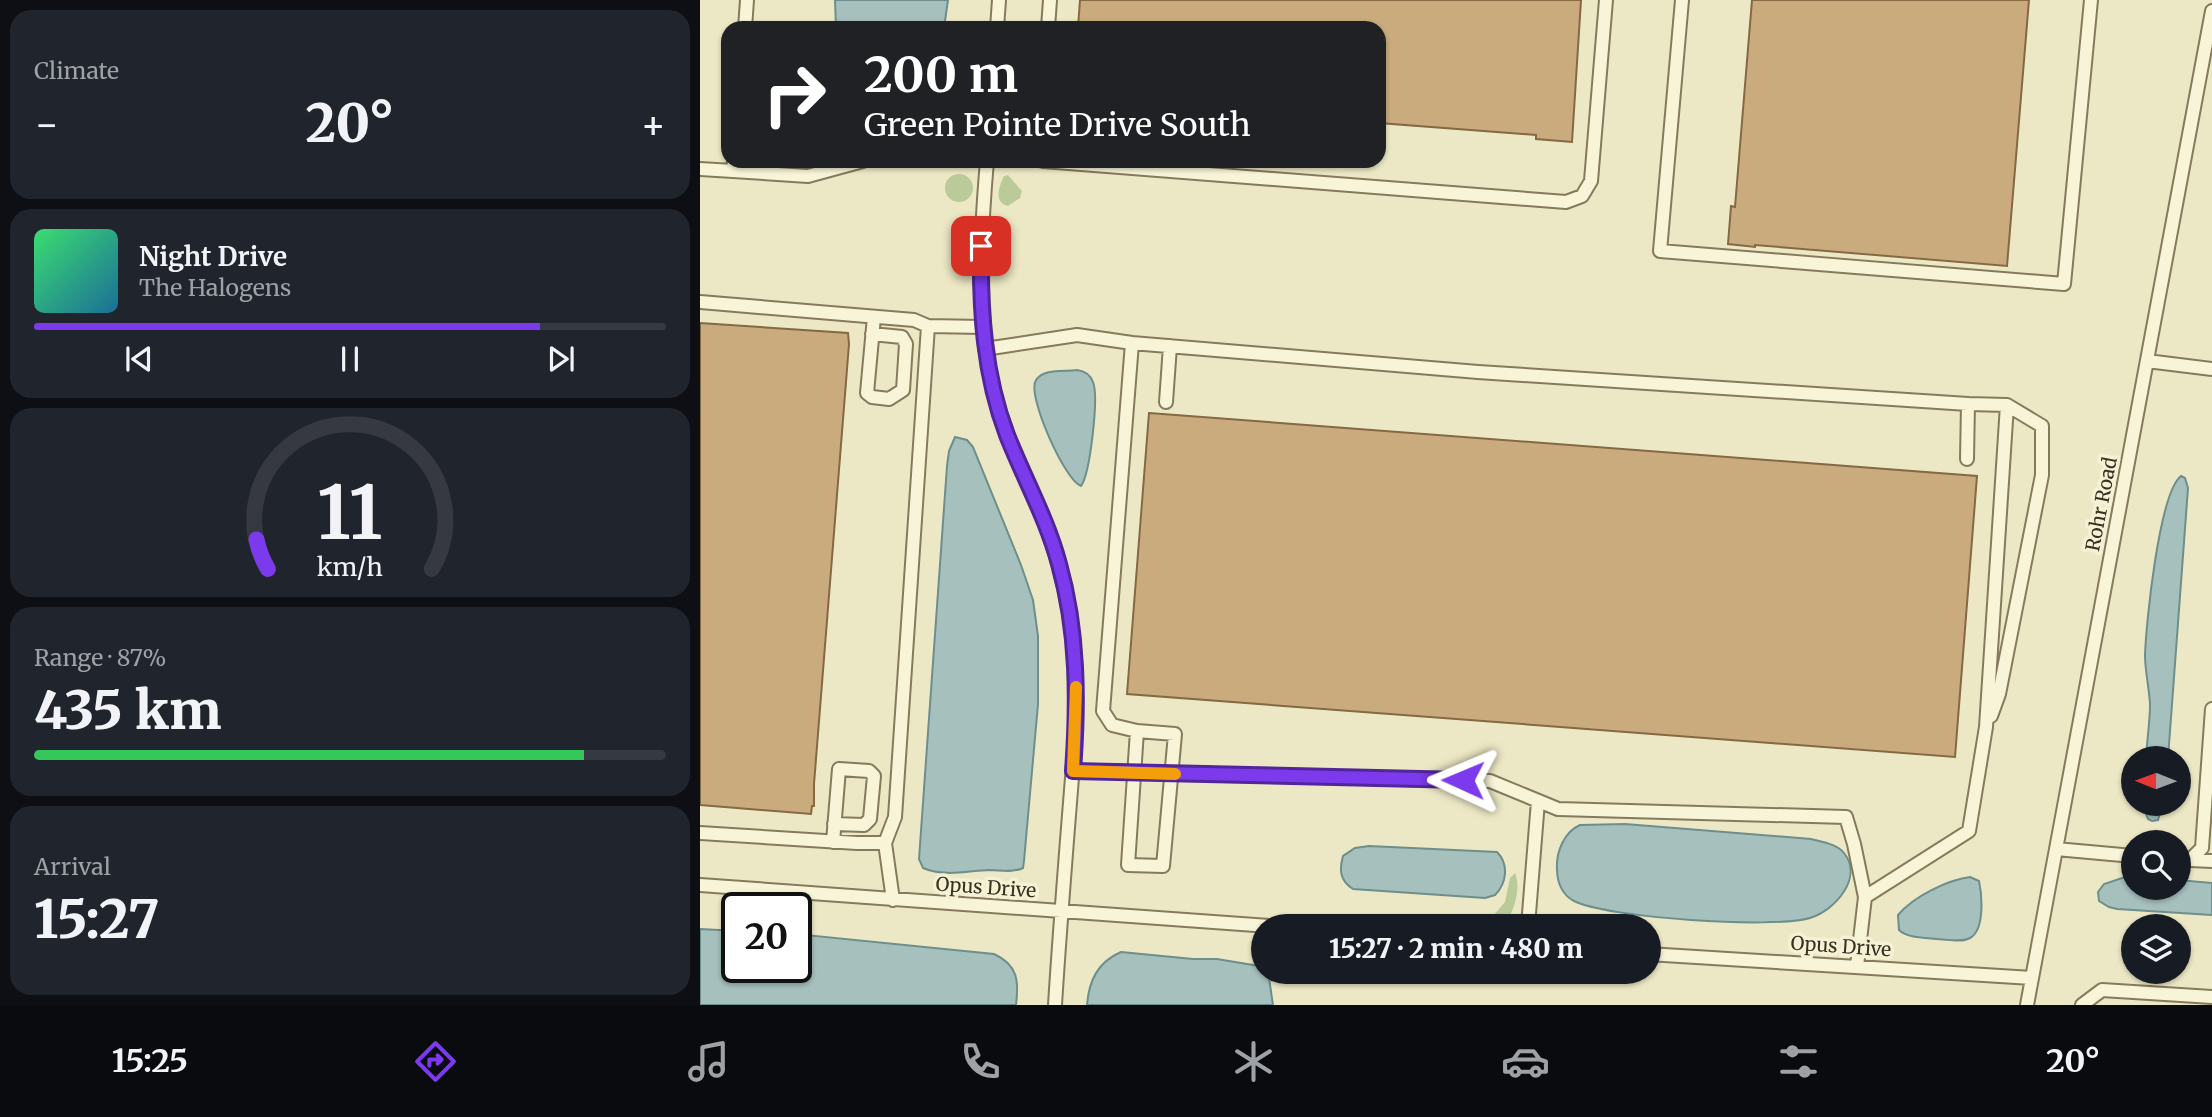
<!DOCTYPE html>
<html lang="en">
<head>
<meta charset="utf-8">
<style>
  :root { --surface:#171b24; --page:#20242c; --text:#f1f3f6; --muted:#9ea1a6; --line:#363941; --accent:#7c3aed }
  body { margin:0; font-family:Merriweather,serif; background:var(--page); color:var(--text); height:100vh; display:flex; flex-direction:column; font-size:26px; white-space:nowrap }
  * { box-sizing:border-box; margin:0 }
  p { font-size:23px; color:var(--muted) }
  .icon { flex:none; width:38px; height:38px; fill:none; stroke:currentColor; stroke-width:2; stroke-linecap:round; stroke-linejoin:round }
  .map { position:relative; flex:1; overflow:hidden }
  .panel { display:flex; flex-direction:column; gap:10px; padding:10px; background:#0d0f14; width:700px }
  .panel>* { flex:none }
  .banner { position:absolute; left:21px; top:21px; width:665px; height:147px; border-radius:21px; box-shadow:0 2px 5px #0004; background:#202124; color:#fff; overflow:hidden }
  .needle { width:46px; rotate:271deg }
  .buttons { position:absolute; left:1421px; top:746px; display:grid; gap:14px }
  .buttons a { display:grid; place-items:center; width:70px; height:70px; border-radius:50%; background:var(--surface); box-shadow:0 2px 5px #0004; font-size:35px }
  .speed { position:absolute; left:21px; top:892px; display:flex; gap:14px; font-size:35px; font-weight:700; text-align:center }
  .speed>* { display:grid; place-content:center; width:91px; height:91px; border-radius:50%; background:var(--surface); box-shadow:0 2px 5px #0004; line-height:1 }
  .speed .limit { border:4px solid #111; border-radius:10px; background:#fff; color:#111 }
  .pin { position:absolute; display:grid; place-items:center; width:60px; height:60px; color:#fff; margin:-30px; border-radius:14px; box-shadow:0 4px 10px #0006 }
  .me { position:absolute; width:77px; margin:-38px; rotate:271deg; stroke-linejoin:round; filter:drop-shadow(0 0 5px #0008) }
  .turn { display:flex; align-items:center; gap:24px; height:147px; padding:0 28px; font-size:32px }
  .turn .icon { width:91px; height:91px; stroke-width:2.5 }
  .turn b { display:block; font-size:49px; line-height:60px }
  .big { font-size:52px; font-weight:800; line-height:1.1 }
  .panel .tile { flex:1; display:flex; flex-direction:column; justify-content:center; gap:10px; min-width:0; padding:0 24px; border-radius:21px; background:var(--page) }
  .panel .dial { align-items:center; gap:0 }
  .dial svg { height:182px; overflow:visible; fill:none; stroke:var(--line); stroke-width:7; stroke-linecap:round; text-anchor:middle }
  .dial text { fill:var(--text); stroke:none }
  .song { display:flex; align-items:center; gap:21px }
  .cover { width:84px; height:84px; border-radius:10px; background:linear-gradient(135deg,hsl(140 70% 55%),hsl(200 70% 35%)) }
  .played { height:7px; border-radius:4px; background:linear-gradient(90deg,var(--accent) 80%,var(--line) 80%) }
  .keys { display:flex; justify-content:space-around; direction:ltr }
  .heat { display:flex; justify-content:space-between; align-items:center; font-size:38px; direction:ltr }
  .charge { height:10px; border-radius:5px; background:linear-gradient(90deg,#34c759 87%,var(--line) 0) }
  .trip { position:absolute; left:551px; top:914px; width:410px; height:70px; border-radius:35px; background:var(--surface); box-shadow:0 2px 5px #0004; font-weight:800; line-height:70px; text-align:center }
  .dock { display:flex; height:112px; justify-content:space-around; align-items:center; background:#090b0e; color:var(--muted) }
  .dock .icon { width:49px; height:49px }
  .dock .active { color:var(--accent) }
  .dock b { font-size:32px; color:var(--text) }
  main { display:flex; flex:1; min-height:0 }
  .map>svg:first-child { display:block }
  .green { fill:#bbca99 }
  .water { fill:#a6c0bd; stroke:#6e8e8c; stroke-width:2 }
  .building { fill:#c9ab7d; stroke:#846943; stroke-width:2 }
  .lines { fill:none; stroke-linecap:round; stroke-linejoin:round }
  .minor-casing { stroke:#867a5c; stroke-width:16 }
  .minor { stroke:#f7f4d8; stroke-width:12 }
  .route-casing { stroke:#51269a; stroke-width:18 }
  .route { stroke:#7c3aed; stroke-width:12 }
  .slow { stroke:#f59e0b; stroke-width:12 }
  .labels { text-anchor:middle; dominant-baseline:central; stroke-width:7; stroke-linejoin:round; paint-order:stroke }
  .street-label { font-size:19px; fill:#372f1f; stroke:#f4f1d4 }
</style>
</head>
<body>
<main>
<section class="panel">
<div class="tile"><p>Climate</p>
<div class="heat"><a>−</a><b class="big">20°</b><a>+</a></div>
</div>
<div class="tile">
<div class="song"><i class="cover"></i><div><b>Night Drive</b><p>The Halogens</p></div></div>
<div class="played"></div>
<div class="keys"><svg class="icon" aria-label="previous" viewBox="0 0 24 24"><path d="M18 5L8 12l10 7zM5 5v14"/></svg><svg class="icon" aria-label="pause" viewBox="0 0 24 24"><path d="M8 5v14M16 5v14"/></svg><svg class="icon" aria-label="next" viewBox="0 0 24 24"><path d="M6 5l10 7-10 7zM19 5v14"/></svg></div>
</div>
<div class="tile dial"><svg viewBox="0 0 100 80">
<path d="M14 69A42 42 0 1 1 86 69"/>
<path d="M14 69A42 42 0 0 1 9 56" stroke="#7c3aed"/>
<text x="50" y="56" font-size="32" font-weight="700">11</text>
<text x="50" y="72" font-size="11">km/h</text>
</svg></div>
<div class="tile"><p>Range · 87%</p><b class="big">435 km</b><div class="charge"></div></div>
<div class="tile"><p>Arrival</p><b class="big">15:27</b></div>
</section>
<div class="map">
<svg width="1512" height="1005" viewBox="0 0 1512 1005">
  <rect width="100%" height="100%" fill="#ece8c5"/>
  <path class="green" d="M245 188a14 14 0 1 1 28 0a14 14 0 1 1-28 0Z
    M308 175 322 191 320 198 308 206C293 202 299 187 304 176Z
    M815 873C821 887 815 908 807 921L797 924 794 922 793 916 805 902 810 878Z"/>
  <path class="water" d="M135 0H248L244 28H136Z
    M377 370C385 371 390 374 393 382 399 397 390 474 381 486 365 481 326 394 336 380 344 368 364 372 377 370Z
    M255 437 267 440 273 447 321 565 333 600 338 636V704L324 861 323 868C313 873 300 870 289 870 267 871 244 877 223 868L219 859 247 466 249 451Z
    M1481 476 1485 478 1488 488 1468 758H1446C1447 740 1450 722 1450 704 1449 687 1445 671 1445 655 1446 624 1459 493 1481 476Z
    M1442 803H1463L1458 820 1452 821 1448 819Z
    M925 824 1111 839C1122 842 1137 844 1144 853 1164 878 1134 911 1110 918 1073 929 908 918 874 901 862 895 857 882 857 869 856 852 864 832 880 825Z
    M669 846 797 852C809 864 807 883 795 895L785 898 653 889C640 881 639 870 643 856L655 848Z
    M1270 877 1279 881C1282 895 1285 930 1270 938 1261 943 1246 939 1236 939 1225 938 1207 938 1199 930L1198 915C1213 897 1247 880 1270 877Z
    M1425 877H1433V887H1479V880L1512 883V915L1417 909 1409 907 1399 901 1398 892 1404 884Z
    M0 929 37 931V968H96V934L294 954C318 965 319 981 316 1005H0Z
    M421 952 493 959H517L559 966 569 978 573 1005H387C389 980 398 962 421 952Z"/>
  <path class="building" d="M380 0H881L872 142 836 139V135L679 123V28H378Z
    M1052 0H1329L1307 266 1055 245V247L1028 244 1031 206 1035 207Z
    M0 323 148 333 149 344 114 784V806H112L111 814 0 805Z
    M449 413 1277 476 1255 757 427 694Z"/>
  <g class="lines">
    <g class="minor-casing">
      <path id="minor" d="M982 0 960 251 1364 284 1391 0
        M45 28 47 0
        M297 28 299 0
        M348 28 350 0
        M34 161 33 171 108 176 163 161
        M287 161C279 253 274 345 307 434 317 464 333 492 344 522 358 555 365 589 371 624 381 686 374 752 369 815 364 878 359 941 355 1005
        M343 161 866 202 882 196 891 181 906 0
        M0 169 33 171
        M0 302 214 320 228 326 283 327
        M172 334 202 337 206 344 203 390 189 399 172 397 167 393 174 317
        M432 343 778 372 1268 404
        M285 349 377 335 432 343 403 711 412 725 437 731 428 865 463 866 475 734 437 731
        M1447 361 1512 369
        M466 402 470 346
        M1291 716 1299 694 1342 475V426L1307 405
        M373 771 790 781 858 809 1146 817 1154 844 1165 897 1157 966
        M0 833 157 843H185L195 817 228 326
        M133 842 139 769 169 771 174 776 170 819 164 825 134 824
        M185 843 193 900
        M1356 849 1433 856
        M1479 859 1490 860 1502 848 1512 709
        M1490 860 1512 861
        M0 885 569 926
        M1165 897 1269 831 1286 727 1307 405 1268 404 1267 459
        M828 926 838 801
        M948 954 1332 978
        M1327 1005 1512 11
        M1382 1005 1402 990 1512 997"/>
    </g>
    <use href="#minor" class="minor"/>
  </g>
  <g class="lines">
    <g class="route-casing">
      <path id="route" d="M281 246C280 310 284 375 307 435 324 478 347 519 359 564 378 631 378 702 373 771L763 780"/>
    </g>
    <use href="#route" class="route"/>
    <path class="slow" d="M376 687 373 771 475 774"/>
  </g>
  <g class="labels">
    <g class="street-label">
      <text transform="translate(1401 504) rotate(-79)">Rohr Road</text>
      <text transform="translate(286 887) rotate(4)">Opus Drive</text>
      <text transform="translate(1141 946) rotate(4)">Opus Drive</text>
    </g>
  </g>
</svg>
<div class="buttons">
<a><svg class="needle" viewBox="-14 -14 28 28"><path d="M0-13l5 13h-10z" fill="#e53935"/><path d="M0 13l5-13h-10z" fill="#9ea1a6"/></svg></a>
<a><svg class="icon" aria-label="search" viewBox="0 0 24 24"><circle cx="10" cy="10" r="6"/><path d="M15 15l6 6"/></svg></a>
<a><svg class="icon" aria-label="layers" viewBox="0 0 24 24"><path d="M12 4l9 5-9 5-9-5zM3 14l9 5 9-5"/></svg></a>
</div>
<div class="speed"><div class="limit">20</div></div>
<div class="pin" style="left:281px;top:246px;background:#d93025"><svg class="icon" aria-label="arrive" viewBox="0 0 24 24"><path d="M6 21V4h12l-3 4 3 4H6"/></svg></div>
<svg class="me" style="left:763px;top:780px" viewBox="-20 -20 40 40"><path d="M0-17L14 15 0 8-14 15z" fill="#7c3aed" stroke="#fff" stroke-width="4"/></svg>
<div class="trip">15:27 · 2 min · 480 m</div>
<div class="banner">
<div class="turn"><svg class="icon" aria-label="right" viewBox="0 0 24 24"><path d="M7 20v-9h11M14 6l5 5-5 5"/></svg><div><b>200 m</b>Green Pointe Drive South</div></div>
</div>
</div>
</main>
<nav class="dock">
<b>15:25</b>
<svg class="icon active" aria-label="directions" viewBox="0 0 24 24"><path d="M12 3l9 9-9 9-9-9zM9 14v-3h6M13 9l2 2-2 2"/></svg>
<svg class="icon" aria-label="music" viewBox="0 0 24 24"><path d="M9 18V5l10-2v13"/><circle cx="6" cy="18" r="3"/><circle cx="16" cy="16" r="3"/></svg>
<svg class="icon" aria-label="phone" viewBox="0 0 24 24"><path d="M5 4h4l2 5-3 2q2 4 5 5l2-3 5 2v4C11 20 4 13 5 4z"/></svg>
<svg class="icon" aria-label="climate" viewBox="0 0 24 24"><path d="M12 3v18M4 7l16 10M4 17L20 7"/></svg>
<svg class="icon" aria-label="car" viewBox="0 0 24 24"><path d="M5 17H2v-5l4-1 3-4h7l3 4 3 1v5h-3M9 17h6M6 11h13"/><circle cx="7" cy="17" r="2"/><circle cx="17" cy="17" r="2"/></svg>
<svg class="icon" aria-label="filters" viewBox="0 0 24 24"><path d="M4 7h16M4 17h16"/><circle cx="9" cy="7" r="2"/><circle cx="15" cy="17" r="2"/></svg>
<b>20°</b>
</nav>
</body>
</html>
